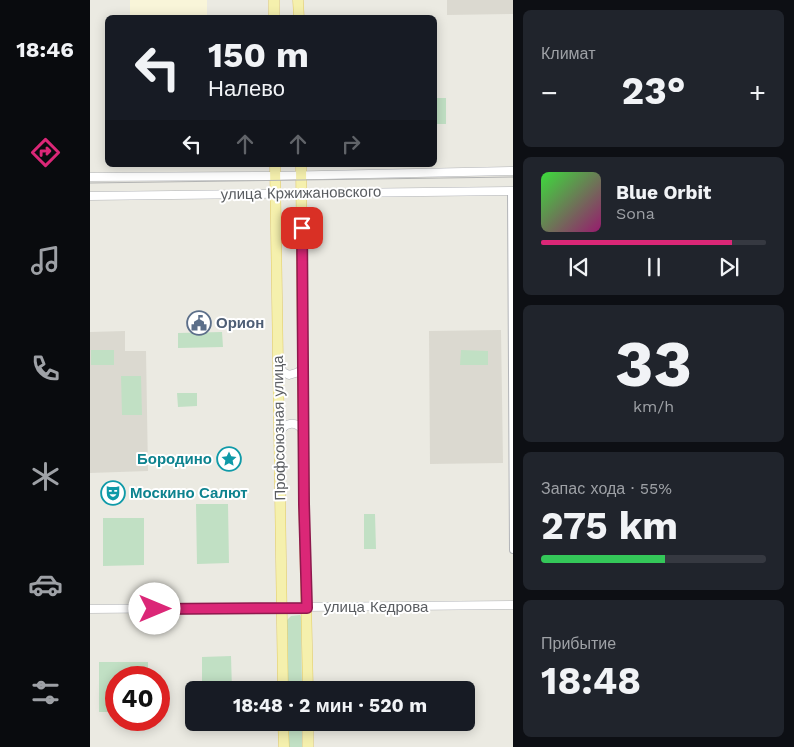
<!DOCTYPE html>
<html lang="ru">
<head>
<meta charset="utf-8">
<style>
  :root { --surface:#171b24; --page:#20242c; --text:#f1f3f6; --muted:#9ea1a6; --line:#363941; --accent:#db2777 }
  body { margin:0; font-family:"Work Sans",sans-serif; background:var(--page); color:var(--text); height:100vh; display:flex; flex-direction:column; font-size:19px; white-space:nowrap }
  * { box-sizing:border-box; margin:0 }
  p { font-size:16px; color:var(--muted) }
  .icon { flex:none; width:28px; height:28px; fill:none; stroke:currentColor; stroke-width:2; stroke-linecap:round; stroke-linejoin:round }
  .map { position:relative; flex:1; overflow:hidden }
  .panel { display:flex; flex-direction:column; gap:10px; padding:10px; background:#0d0f14; width:281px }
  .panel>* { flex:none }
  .top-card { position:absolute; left:15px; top:15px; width:332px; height:152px; border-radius:8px; box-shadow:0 2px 12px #0003; background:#171b24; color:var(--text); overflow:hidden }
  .speed { position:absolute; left:15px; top:666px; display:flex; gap:10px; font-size:25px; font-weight:700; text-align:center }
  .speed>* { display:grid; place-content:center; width:65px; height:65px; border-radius:50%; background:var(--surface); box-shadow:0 2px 12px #0003; line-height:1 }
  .speed .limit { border:8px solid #d22; background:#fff; color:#111 }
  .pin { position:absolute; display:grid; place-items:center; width:42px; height:42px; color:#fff; margin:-21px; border-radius:10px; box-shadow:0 2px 8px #0006 }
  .me { position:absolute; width:55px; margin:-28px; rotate:90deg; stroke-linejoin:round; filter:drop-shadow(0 0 4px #0008) }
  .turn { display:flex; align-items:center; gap:18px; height:105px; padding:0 20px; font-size:22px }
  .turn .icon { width:65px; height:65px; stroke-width:2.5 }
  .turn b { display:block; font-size:35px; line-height:42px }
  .lanes { display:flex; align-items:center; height:48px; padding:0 20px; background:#0003; justify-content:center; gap:25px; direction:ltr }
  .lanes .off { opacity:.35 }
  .big { font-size:38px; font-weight:700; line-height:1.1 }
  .panel .tile { flex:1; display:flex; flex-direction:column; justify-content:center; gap:8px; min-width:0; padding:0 18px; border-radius:8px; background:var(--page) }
  .panel .dial { align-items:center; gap:0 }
  .dial b { font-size:65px; line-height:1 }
  .song { display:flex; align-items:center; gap:15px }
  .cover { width:60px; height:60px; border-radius:8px; background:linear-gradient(135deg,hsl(120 70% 55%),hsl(320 70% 35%)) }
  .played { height:5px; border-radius:2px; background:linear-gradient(90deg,var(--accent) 85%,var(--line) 85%) }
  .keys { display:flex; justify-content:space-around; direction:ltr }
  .heat { display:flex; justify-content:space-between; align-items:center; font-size:28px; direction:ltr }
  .charge { height:8px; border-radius:4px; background:linear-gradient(90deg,#34c759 55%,var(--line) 0) }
  .trip { position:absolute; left:95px; top:681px; width:290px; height:50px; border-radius:8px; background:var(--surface); box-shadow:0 2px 12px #0003; font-weight:700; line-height:50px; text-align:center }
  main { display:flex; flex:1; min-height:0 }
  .tab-bar { display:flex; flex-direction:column; width:90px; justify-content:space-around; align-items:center; background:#090b0e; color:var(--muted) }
  .tab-bar .icon { width:35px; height:35px }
  .tab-bar .on { color:var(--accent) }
  .tab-bar b { font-size:22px; color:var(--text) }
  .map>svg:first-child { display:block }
  .commercial { fill:#f9f5d9 }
  .education { fill:#dbd9d0 }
  .green { fill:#c1e0c4 }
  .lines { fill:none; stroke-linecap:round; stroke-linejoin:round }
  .minor-casing { stroke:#b2b4b8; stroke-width:8 }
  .tertiary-casing { stroke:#b2b4b8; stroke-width:9 }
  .primary-casing { stroke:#e1ca66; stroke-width:11 }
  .minor { stroke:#fff; stroke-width:6 }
  .tertiary { stroke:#fff; stroke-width:8 }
  .primary { stroke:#f5f0ad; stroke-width:10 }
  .tram { stroke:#b2b3b3; stroke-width:1 }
  .route-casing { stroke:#8e194d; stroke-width:12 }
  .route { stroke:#db2777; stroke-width:9 }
  .labels { text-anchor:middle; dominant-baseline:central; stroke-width:4; stroke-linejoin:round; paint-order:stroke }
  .street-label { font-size:15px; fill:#5a5d61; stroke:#fff }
  .service-label { font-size:15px; font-weight:bold; fill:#4e5e75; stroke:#fff; text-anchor:start }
  .culture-label { font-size:15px; font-weight:bold; fill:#0d838f; stroke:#fff; text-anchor:end }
</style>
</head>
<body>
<main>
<nav class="tab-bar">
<b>18:46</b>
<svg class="icon on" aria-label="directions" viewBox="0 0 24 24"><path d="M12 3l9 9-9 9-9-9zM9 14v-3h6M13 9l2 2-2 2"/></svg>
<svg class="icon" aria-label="music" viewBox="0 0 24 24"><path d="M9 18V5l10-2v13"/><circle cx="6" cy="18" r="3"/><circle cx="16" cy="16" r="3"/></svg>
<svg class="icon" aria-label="phone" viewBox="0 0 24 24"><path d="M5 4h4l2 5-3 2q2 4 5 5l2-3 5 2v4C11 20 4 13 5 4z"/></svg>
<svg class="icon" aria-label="climate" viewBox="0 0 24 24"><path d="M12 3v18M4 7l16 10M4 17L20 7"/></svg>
<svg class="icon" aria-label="car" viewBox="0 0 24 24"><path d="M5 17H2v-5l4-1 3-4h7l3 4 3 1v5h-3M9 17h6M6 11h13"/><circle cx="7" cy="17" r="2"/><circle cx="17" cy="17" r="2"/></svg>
<svg class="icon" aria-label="filters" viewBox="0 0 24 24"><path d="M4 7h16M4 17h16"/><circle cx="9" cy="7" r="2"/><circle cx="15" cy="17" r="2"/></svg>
</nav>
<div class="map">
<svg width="423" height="747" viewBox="0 0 423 747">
  <rect width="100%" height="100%" fill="#ebeae2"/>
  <path class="commercial" d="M40 0H117V17H40Z"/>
  <path class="education" d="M357 0H423V14L357 15Z
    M411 330 413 463 340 464 339 331Z
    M35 331V351H56L58 471 0 473V332Z"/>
  <path class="green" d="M345 98H356V124H345Z
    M132 332 133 347 88 348V333Z
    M1 350H24V365H1Z
    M371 350 398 351V365H370Z
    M31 376H51L52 415H32Z
    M87 393H107V406L88 407Z
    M106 504H138L139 563 107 564Z
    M285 514 286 549H274V514Z
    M13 518H54V565L13 566Z
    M210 615 211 617 212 690H198L197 620 201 616Z
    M141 656 142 690H112V657Z
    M9 662H58V677L26 678V712H9Z
    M198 723H212V747H198Z"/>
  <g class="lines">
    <g class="minor-casing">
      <path id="minor" d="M421 191 423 550"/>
    </g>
    <g class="tertiary-casing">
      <path id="tertiary" d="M0 177 185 176 423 171
        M0 196 423 191
        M189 365 193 372 199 375 209 372 213 366
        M189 435C193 422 206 420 213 431
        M0 609 423 605"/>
    </g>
    <g class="primary-casing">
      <path id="primary" d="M184 0V18
        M208 0 209 18
        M185 165 193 690
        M211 165 214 504 218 690
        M193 722 194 747
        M218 722V747"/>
    </g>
    <use href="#minor" class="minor"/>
    <use href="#tertiary" class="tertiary"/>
    <use href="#primary" class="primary"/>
    <path class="tram" d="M0 183 423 177"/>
  </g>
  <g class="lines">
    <g class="route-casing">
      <path id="route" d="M65 609 217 608 214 504 212 228"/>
    </g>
    <use href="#route" class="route"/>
  </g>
  <defs>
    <g id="civic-ring" transform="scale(1.25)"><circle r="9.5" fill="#fff" stroke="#5c6f8a" stroke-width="1.5"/><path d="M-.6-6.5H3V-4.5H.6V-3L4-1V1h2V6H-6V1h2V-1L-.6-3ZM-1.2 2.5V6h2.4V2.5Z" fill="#5c6f8a"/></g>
    <g id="sight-ring" transform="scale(1.25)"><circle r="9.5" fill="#fff" stroke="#0f9aa8" stroke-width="1.5"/><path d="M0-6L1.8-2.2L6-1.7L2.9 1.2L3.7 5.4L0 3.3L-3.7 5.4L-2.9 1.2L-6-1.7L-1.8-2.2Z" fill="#0f9aa8"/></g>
    <g id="theatre-ring" transform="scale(1.25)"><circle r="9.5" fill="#fff" stroke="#0f9aa8" stroke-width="1.5"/><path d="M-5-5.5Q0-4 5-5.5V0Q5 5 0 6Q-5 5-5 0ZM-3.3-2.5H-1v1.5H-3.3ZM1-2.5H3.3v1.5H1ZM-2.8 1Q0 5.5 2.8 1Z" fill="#0f9aa8"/></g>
  </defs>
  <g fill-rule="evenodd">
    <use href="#civic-ring" x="109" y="323"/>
    <use href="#sight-ring" x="139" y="459"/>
    <use href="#theatre-ring" x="23" y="493"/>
  </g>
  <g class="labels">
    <g class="street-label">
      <text transform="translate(211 193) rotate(-1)">улица Кржижановского</text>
      <text transform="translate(189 428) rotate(-91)">Профсоюзная улица</text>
      <text x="286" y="607">улица Кедрова</text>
    </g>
    <g class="service-label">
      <text x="126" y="323">Орион</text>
    </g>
    <g class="culture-label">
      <text x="122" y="459">Бородино</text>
      <text x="40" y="493" text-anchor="start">Москино Салют</text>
    </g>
  </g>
</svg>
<div class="speed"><div class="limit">40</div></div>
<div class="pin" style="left:212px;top:228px;background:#d93025"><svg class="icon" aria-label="arrive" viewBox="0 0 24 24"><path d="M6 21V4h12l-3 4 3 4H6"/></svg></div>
<svg class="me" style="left:65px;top:609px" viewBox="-20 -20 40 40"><circle r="19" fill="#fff"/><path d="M0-13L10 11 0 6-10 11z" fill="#db2777"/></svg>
<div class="trip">18:48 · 2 мин · 520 m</div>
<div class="top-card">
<div class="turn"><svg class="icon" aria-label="left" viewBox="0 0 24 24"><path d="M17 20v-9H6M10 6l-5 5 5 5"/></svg><div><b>150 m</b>Налево</div></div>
<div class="lanes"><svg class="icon" aria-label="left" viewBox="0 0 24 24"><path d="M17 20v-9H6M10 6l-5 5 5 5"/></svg><svg class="icon off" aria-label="ahead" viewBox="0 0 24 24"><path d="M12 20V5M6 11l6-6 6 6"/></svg><svg class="icon off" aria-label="ahead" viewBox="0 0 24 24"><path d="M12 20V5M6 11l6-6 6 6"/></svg><svg class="icon off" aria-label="right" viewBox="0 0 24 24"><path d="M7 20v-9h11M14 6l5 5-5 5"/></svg></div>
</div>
</div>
<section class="panel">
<div class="tile"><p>Климат</p>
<div class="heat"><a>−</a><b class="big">23°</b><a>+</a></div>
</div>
<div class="tile">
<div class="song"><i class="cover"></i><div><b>Blue Orbit</b><p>Sona</p></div></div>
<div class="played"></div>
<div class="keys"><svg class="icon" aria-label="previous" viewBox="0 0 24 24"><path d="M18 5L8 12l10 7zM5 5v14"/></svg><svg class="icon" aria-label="pause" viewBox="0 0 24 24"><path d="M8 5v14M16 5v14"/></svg><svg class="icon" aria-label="next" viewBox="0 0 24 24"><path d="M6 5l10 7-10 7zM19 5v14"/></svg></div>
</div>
<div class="tile dial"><b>33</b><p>km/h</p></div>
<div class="tile"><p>Запас хода · 55%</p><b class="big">275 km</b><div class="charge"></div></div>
<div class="tile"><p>Прибытие</p><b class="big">18:48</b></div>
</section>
</main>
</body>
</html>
